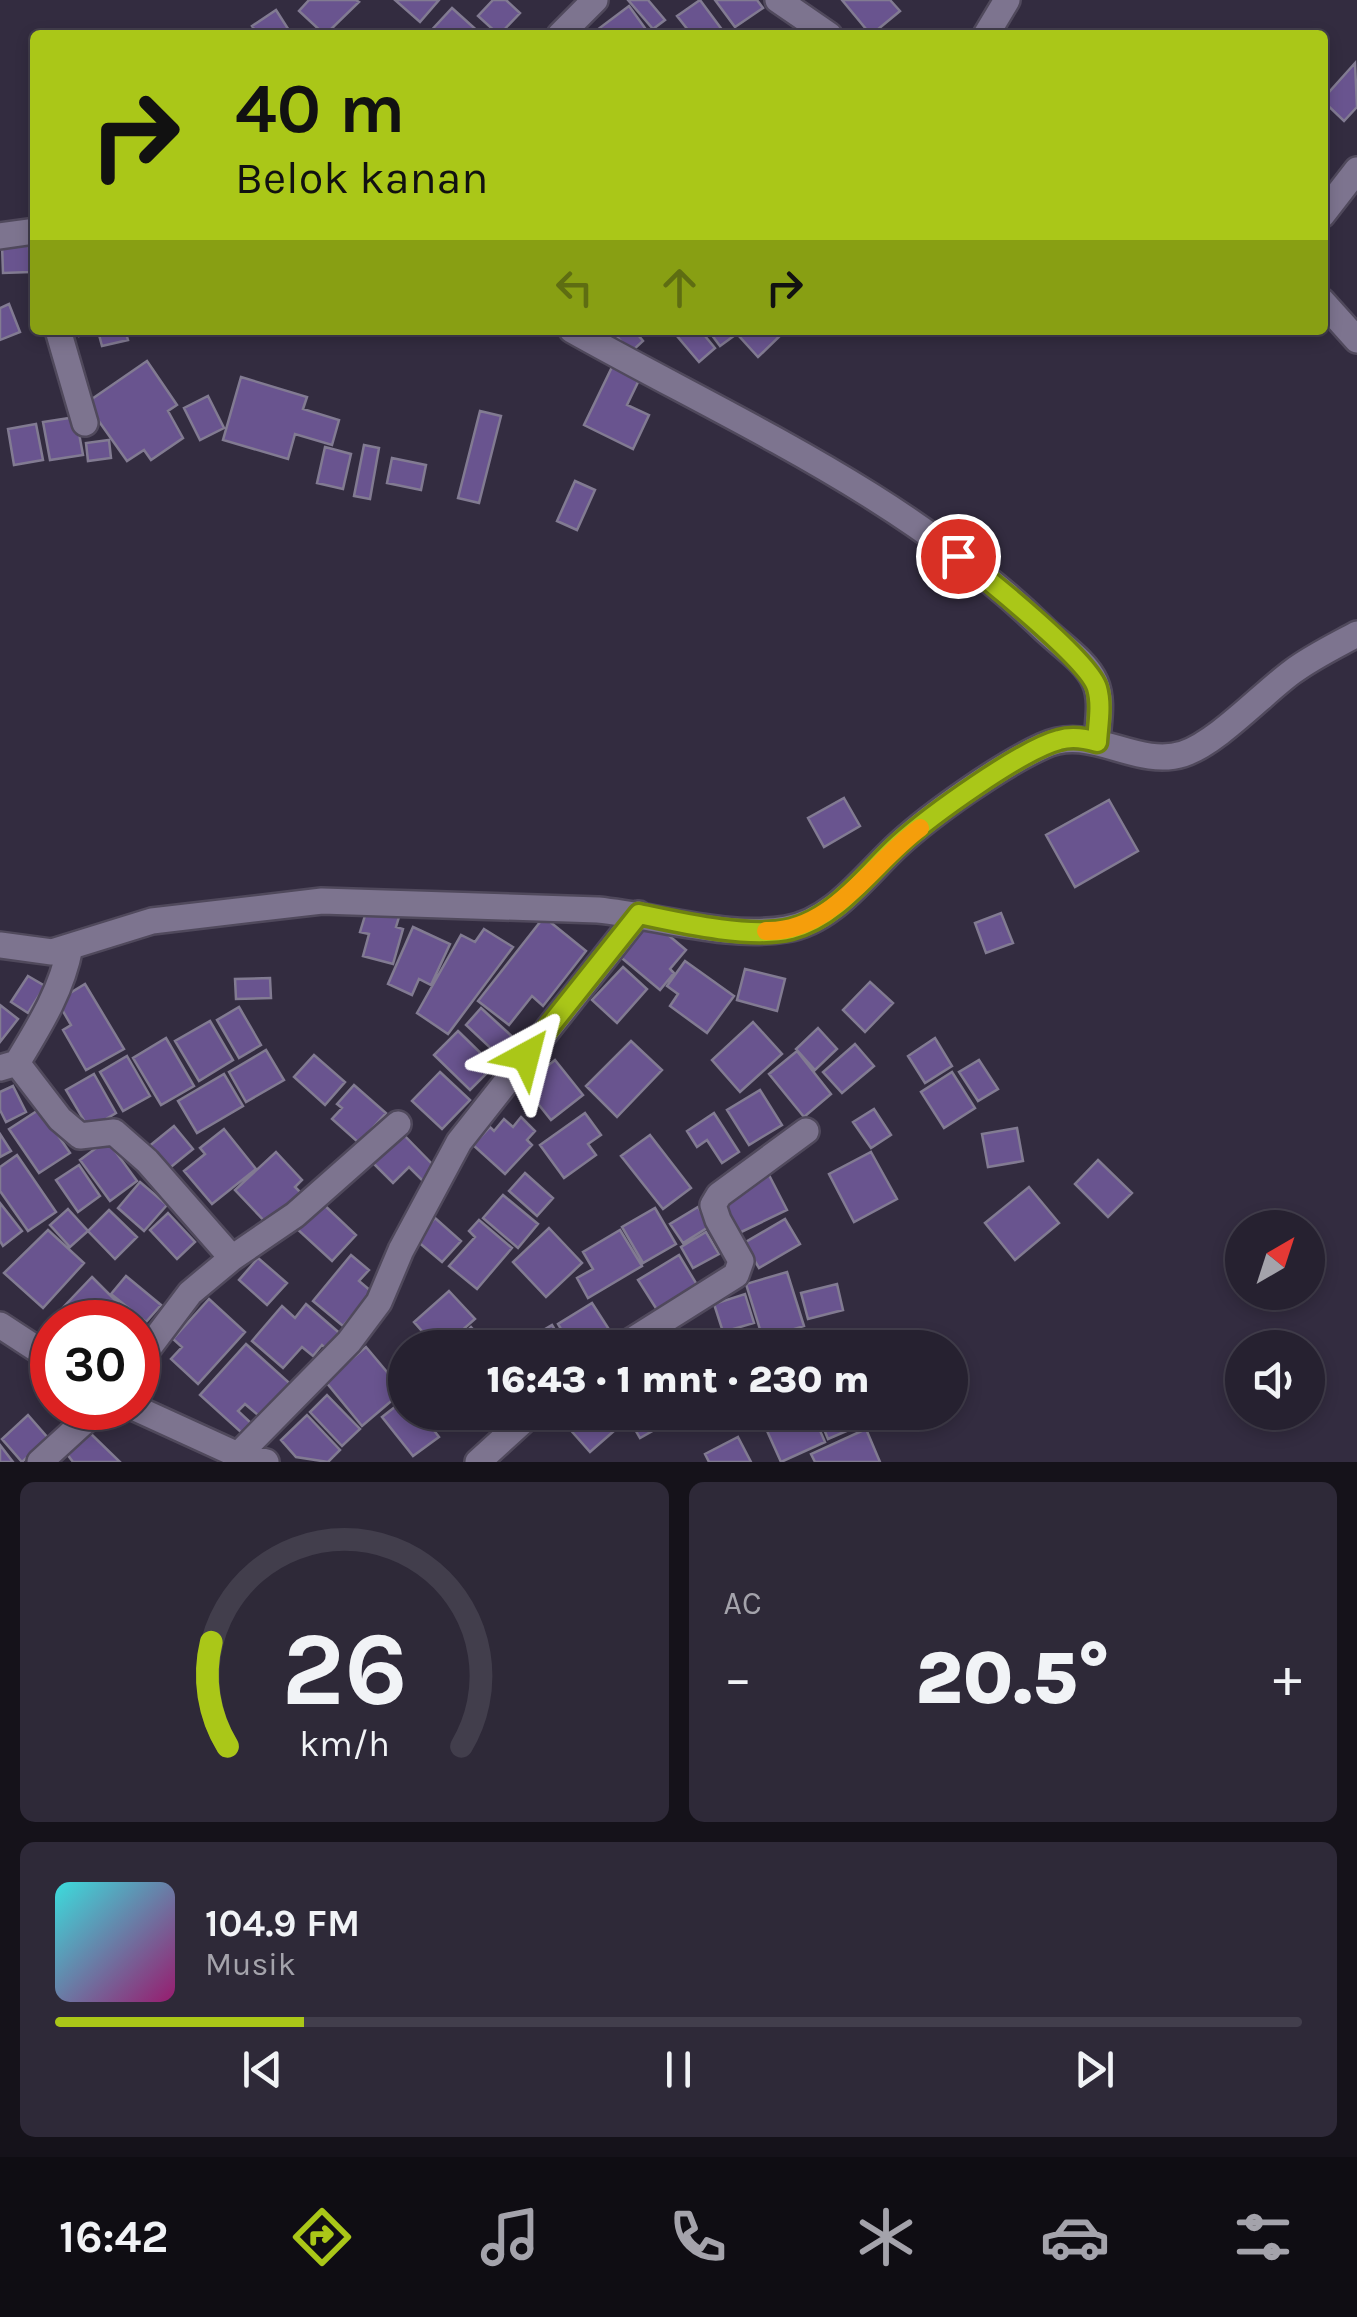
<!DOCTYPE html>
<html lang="id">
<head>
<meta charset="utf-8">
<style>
  :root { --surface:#262130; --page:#2e2938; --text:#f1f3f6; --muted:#a4a3ab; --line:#423e4c; --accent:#aac718 }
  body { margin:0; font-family:Karla,sans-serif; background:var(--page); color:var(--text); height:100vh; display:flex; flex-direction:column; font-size:38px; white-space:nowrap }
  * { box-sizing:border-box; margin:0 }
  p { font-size:32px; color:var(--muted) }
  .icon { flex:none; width:55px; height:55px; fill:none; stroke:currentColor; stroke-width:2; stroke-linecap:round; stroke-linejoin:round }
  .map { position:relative; height:1462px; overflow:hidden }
  .panel { display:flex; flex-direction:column; gap:20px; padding:20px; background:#15121a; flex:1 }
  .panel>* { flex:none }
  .banner { position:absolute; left:30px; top:30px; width:1298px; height:305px; border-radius:10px; box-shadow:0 5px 15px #0003,0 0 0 2px var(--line); background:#aac718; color:#111; overflow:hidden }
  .needle { width:65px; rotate:39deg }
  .controls { position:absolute; left:1225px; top:1210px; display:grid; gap:20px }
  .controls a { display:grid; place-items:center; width:100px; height:100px; border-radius:50%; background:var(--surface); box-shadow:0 5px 15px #0003,0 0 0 2px var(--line); font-size:50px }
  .speed { position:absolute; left:30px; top:1300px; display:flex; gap:20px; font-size:50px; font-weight:700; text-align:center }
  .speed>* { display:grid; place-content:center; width:130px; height:130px; border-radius:50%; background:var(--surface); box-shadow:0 5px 15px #0003,0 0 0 2px var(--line); line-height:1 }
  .speed .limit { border:15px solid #d22; background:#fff; color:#111 }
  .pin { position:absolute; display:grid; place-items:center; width:85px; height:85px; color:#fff; margin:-42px; border:5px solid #fff; border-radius:50%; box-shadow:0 2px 10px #0007 }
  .me { position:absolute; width:110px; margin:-55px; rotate:38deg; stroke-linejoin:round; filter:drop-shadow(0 0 8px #0008) }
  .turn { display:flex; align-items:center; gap:35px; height:210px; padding:0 40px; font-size:45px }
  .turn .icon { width:130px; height:130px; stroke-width:2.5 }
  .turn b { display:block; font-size:70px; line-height:85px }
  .lanes { display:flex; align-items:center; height:95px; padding:0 40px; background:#0003; justify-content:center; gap:50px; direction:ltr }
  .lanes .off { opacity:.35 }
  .big { font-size:75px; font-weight:800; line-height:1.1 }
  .panel .tile { flex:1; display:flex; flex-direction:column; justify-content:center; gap:15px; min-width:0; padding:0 35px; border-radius:15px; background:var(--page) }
  .panel .dial { align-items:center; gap:0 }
  .dial svg { height:260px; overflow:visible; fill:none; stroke:var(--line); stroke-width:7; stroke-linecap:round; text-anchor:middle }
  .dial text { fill:var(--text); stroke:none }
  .song { display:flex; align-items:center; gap:30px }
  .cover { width:120px; height:120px; border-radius:15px; background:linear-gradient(135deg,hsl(180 70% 55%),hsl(320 70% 35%)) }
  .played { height:10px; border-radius:5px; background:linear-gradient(90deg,var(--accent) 20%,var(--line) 20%) }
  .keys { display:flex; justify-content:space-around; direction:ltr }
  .heat { display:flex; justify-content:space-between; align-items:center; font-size:55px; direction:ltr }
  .panel .tiles { flex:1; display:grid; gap:20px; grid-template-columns:1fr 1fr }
  .tile:last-child { grid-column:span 2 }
  .trip { position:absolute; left:388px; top:1330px; width:580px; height:100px; border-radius:50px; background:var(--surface); box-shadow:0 5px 15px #0003,0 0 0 2px var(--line); font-weight:800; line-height:100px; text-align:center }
  .dock { display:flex; height:160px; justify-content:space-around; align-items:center; background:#0f0d13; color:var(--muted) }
  .dock .icon { width:70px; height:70px }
  .dock .selected { color:var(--accent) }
  .dock b { font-size:45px; color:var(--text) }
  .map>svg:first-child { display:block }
  .building { fill:#69548f; stroke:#827b92; stroke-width:2.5 }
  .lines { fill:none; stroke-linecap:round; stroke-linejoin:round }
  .minor-casing { stroke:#50495c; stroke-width:30 }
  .minor { stroke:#7d748f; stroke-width:25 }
  .route-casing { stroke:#6e8110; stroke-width:25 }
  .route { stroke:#aac718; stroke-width:18 }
  .slow { stroke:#f59e0b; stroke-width:18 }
</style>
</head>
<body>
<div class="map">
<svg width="1357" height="1462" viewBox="0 0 1357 1462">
  <rect width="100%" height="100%" fill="#332c40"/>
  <path class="building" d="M309 0H356L359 2 325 35 299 11Z
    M395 0H439L420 22Z
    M493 0H506L520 13 499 35 478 16Z
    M628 0H648L665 20 653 29Z
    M700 0 723 31 717 35H692L677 16Z
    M715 0H757L763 8 735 27Z
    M842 0H890L900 11 871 35Z
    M629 6 650 35H600L597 30Z
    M452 8 482 35H427Z
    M276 10 292 35H258L252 26Z
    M1355 63 1357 107 1344 121 1322 100Z
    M2 245H29L30 272 3 273Z
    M9 304 20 332 0 340V308Z
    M77 330H125L128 340 102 346 98 331 79 336Z
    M611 330H634L643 341 631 352Z
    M683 330H700L715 348 699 362 677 336Z
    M708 330H742L720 346Z
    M746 330H786L758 357 739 336Z
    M147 361 177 405 168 411 183 438 151 460 144 450 127 461 86 403Z
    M613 365 640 378 627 405 649 415 633 449 584 425Z
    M241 377 307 397 303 409 339 420 332 445 295 434 288 459 223 440Z
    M208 396 224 428 200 440 184 408Z
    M480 411 501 416 479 503 458 498Z
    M76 417 83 455 50 460 43 422Z
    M36 424 43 460 14 465 8 429Z
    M109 440 111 458 88 461 86 443Z
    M364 445 379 448 370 499 354 496Z
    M325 447 351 454 343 489 317 483Z
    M392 458 426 465 421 490 387 483Z
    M575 481 595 490 577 530 557 521Z
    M844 798 860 826 824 847 808 818Z
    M1109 800 1138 851 1075 887 1046 835Z
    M367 909 399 917 396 927 403 929 393 964 363 956 369 934 360 932Z
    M1001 913 1013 943 986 953 975 923Z
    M544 917 586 951 543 1006 532 996 509 1025 478 1001Z
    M648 918 686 950 670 969 674 973 660 990 617 954Z
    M413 927 450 944 431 985 419 979 412 995 388 984Z
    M484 929 513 947 448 1034 417 1013 461 935 475 942Z
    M685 961 734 996 707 1033 670 1006 678 994 667 986Z
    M623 967 647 989 617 1023 592 1000Z
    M745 969 785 979 777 1011 737 1000Z
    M28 976 45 986 28 1013 11 1002Z
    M270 978 271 998 236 999 235 979Z
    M870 982 893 1003 865 1032 843 1010Z
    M85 984 124 1049 86 1070 63 1030 71 1025 57 1001Z
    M0 1005 18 1019 0 1042Z
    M239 1007 261 1045 239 1058 217 1020Z
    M481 1008 516 1040 500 1057 466 1025Z
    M210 1021 233 1060 199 1081 175 1041Z
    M753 1022 782 1054 740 1092 712 1060Z
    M818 1028 837 1049 815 1070 796 1049Z
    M458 1031 494 1066 470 1090 434 1055Z
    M166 1038 194 1086 161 1105 133 1058Z
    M935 1038 952 1066 925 1083 908 1056Z
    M631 1041 662 1070 617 1117 586 1086Z
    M855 1044 874 1066 842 1093 823 1072Z
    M266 1050 284 1080 246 1102 229 1072Z
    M797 1051 831 1094 804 1117 769 1074Z
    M314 1055 345 1082 325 1105 294 1077Z
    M127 1056 150 1096 123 1111 100 1072Z
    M555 1060 583 1095 551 1120 523 1085Z
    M979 1060 998 1089 978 1101 959 1072Z
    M440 1072 470 1100 442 1129 412 1101Z
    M952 1072 975 1108 944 1128 921 1092Z
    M94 1074 116 1113 89 1129 66 1090Z
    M224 1074 243 1106 197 1133 178 1101Z
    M354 1085 386 1113 359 1143 332 1119 342 1108 337 1104Z
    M13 1086 26 1112 6 1122 0 1110V1092Z
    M760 1090 782 1125 749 1145 727 1110Z
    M40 1109 70 1153 39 1173 9 1129Z
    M874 1109 891 1135 871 1148 853 1122Z
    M585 1113 601 1135 588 1144 596 1155 564 1178 540 1145Z
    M714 1113 739 1152 722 1163 707 1140 697 1147 687 1131Z
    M521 1117 535 1131 527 1140 532 1145 505 1174 473 1145 490 1127 494 1131 504 1119 513 1127Z
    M174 1126 193 1149 166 1171 147 1148Z
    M1017 1128 1023 1161 988 1167 982 1134Z
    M224 1129 256 1169 212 1204 184 1171 205 1154 200 1148Z
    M401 1132 437 1169 424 1182 409 1167 393 1183 371 1161Z
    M0 1134 11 1151 0 1157Z
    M650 1135 691 1188 663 1209 621 1156Z
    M107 1140 137 1181 110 1201 80 1160Z
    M276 1152 302 1180 295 1187 303 1195 269 1226 235 1190Z
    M871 1152 897 1199 854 1222 829 1174Z
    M17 1155 56 1212 28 1231 0 1191V1167Z
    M1098 1160 1132 1193 1108 1217 1075 1184Z
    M79 1165 100 1196 78 1212 56 1180Z
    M525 1173 553 1198 537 1216 509 1191Z
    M769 1175 787 1210 739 1233 721 1198Z
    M140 1182 167 1205 144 1231 118 1208Z
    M1029 1187 1059 1223 1015 1260 985 1223Z
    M503 1195 538 1224 518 1248 483 1218Z
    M321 1202 356 1235 332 1261 296 1228Z
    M0 1203 22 1231 3 1246 0 1241Z
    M698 1207 710 1226 683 1243 670 1224Z
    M655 1208 676 1244 643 1263 622 1227Z
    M68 1209 88 1231 70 1247 50 1225Z
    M109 1210 137 1237 115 1259 88 1231Z
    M168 1213 195 1242 177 1259 150 1230Z
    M435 1218 461 1241 442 1262 416 1240Z
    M785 1219 800 1244 759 1268 744 1243Z
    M479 1220 512 1248 477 1289 449 1266 475 1237 469 1231Z
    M549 1228 582 1263 546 1297 513 1262Z
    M48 1230 84 1263 43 1308 4 1273Z
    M620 1230 642 1266 588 1298 577 1278 593 1269 583 1252Z
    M706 1232 719 1254 693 1268 681 1247Z
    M351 1255 369 1270 359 1281 372 1292 343 1326 313 1301Z
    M679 1255 699 1288 659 1313 638 1280Z
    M258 1258 287 1283 267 1305 239 1280Z
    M787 1272 804 1326 763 1339 746 1284Z
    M126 1276 161 1305 146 1322 111 1294Z
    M92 1277 126 1311 115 1322H59L54 1317Z
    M837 1284 843 1310 808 1319 801 1293Z
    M449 1291 475 1319 442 1348H437L414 1322Z
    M745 1294 754 1323 723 1332 714 1304Z
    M209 1299 245 1332 198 1384 171 1359 182 1347 173 1339Z
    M592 1303 610 1331 584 1348H572L558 1324Z
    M306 1304 344 1337 331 1353 322 1345 313 1356 302 1347 283 1368 252 1341 282 1306 295 1318Z
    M552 1325 566 1348H522L520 1344Z
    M471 1327 490 1348H449Z
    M756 1330 762 1348H728L726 1340Z
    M246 1344 296 1389 266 1422 245 1404 238 1411 251 1423 242 1433 200 1395Z
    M366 1347 403 1391 362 1426 325 1381Z
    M327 1395 360 1429 342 1446 310 1412Z
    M405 1399V1412H420L439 1437 413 1456 382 1417Z
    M489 1412H515L499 1425Z
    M565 1412H614L623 1423 590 1452 559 1417Z
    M625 1412H677L679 1416 640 1438Z
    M790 1412H812L825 1442 781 1462 764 1424Z
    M817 1412H853L858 1426 828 1439Z
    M28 1415 48 1438 22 1462 2 1439Z
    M307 1415 340 1450 328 1462 296 1457 281 1440Z
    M866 1429 880 1462H815L811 1454Z
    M89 1432 120 1462H73L67 1454Z
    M738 1437 751 1462H709L705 1454Z
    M0 1445 13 1462H0Z"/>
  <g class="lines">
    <g class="minor-casing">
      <path id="minor" d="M778 0 829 35
        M560 35 595 0
        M986 35 1007 0
        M1322 215 1357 170
        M0 236 35 231
        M1322 301 1357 340
        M58 330 85 423
        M572 330C736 422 904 494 1042 627 1058 643 1086 661 1095 682 1103 700 1098 722 1097 742
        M0 945 52 952 152 921 322 901 598 910C658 916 727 939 786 929 833 922 866 874 899 844 933 813 1001 765 1043 746 1090 723 1136 769 1183 754 1217 743 1262 694 1292 672 1312 657 1335 646 1357 634
        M17 1063C40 1025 62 990 70 947
        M0 1068 17 1063 60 1119 80 1136 114 1132 147 1161 232 1258
        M0 1325 52 1359
        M620 1348 736 1275 741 1261 718 1220 713 1205 719 1195 806 1131
        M138 1362 190 1293 232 1258 295 1215 398 1124
        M135 1408 238 1455 266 1462
        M238 1455 349 1342 379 1302 401 1250 459 1142 639 914
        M40 1462 99 1408
        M478 1462 533 1412"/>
    </g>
    <use href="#minor" class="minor"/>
  </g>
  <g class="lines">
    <g class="route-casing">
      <path id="route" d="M526 1056 639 914C681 923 750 939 791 929 836 918 867 873 899 844 930 816 1021 750 1059 740 1072 736 1084 738 1097 742 1098 725 1102 705 1097 688 1089 660 985 577 958 556"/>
    </g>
    <use href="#route" class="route"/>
    <path class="slow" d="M766 931C832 933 873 862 920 828"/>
  </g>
</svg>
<div class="controls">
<a><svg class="needle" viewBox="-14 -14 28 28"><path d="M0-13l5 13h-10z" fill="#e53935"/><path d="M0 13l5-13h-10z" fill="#a4a3ab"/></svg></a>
<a><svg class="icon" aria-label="sound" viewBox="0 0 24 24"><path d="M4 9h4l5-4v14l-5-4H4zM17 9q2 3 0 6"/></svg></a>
</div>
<div class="speed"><div class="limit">30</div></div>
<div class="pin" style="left:958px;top:556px;background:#d93025"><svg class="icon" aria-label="arrive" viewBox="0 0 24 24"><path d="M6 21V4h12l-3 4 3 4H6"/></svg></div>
<svg class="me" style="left:526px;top:1056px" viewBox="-20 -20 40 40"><path d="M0-17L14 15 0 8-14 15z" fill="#aac718" stroke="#fff" stroke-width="4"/></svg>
<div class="trip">16:43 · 1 mnt · 230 m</div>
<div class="banner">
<div class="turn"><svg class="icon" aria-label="right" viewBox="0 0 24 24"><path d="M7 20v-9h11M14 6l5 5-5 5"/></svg><div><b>40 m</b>Belok kanan</div></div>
<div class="lanes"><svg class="icon off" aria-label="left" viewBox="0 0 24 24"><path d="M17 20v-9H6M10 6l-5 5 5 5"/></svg><svg class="icon off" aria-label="ahead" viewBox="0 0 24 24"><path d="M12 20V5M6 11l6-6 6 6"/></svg><svg class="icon" aria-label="right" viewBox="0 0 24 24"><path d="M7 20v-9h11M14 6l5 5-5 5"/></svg></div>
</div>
</div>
<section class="panel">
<div class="tiles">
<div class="tile dial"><svg viewBox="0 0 100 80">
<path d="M14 69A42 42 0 1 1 86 69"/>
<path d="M14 69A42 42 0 0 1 9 37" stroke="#aac718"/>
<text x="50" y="56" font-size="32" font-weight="700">26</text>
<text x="50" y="72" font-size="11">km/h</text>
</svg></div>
<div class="tile"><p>AC</p>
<div class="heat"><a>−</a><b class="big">20.5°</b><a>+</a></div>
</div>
<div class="tile">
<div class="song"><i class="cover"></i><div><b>104.9 FM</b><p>Musik</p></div></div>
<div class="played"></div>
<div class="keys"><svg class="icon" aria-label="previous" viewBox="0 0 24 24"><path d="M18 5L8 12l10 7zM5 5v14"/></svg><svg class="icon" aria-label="pause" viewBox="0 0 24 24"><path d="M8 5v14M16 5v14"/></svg><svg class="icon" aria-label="next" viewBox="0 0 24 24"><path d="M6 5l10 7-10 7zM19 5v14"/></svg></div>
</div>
</div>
</section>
<nav class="dock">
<b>16:42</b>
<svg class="icon selected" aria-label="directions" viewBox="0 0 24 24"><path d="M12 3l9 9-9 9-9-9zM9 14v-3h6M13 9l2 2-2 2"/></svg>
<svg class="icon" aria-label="music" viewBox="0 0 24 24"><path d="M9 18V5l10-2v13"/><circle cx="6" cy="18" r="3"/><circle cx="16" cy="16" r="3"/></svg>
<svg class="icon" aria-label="phone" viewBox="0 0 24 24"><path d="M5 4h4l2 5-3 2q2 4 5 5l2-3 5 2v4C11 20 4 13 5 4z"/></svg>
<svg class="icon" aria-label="climate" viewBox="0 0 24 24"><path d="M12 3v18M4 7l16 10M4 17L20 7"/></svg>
<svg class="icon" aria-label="car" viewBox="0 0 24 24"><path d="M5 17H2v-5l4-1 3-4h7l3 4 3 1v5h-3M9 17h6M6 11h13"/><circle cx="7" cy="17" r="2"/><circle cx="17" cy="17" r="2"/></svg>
<svg class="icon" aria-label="filters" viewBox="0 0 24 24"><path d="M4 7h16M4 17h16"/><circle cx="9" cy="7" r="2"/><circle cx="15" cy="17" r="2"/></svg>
</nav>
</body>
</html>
